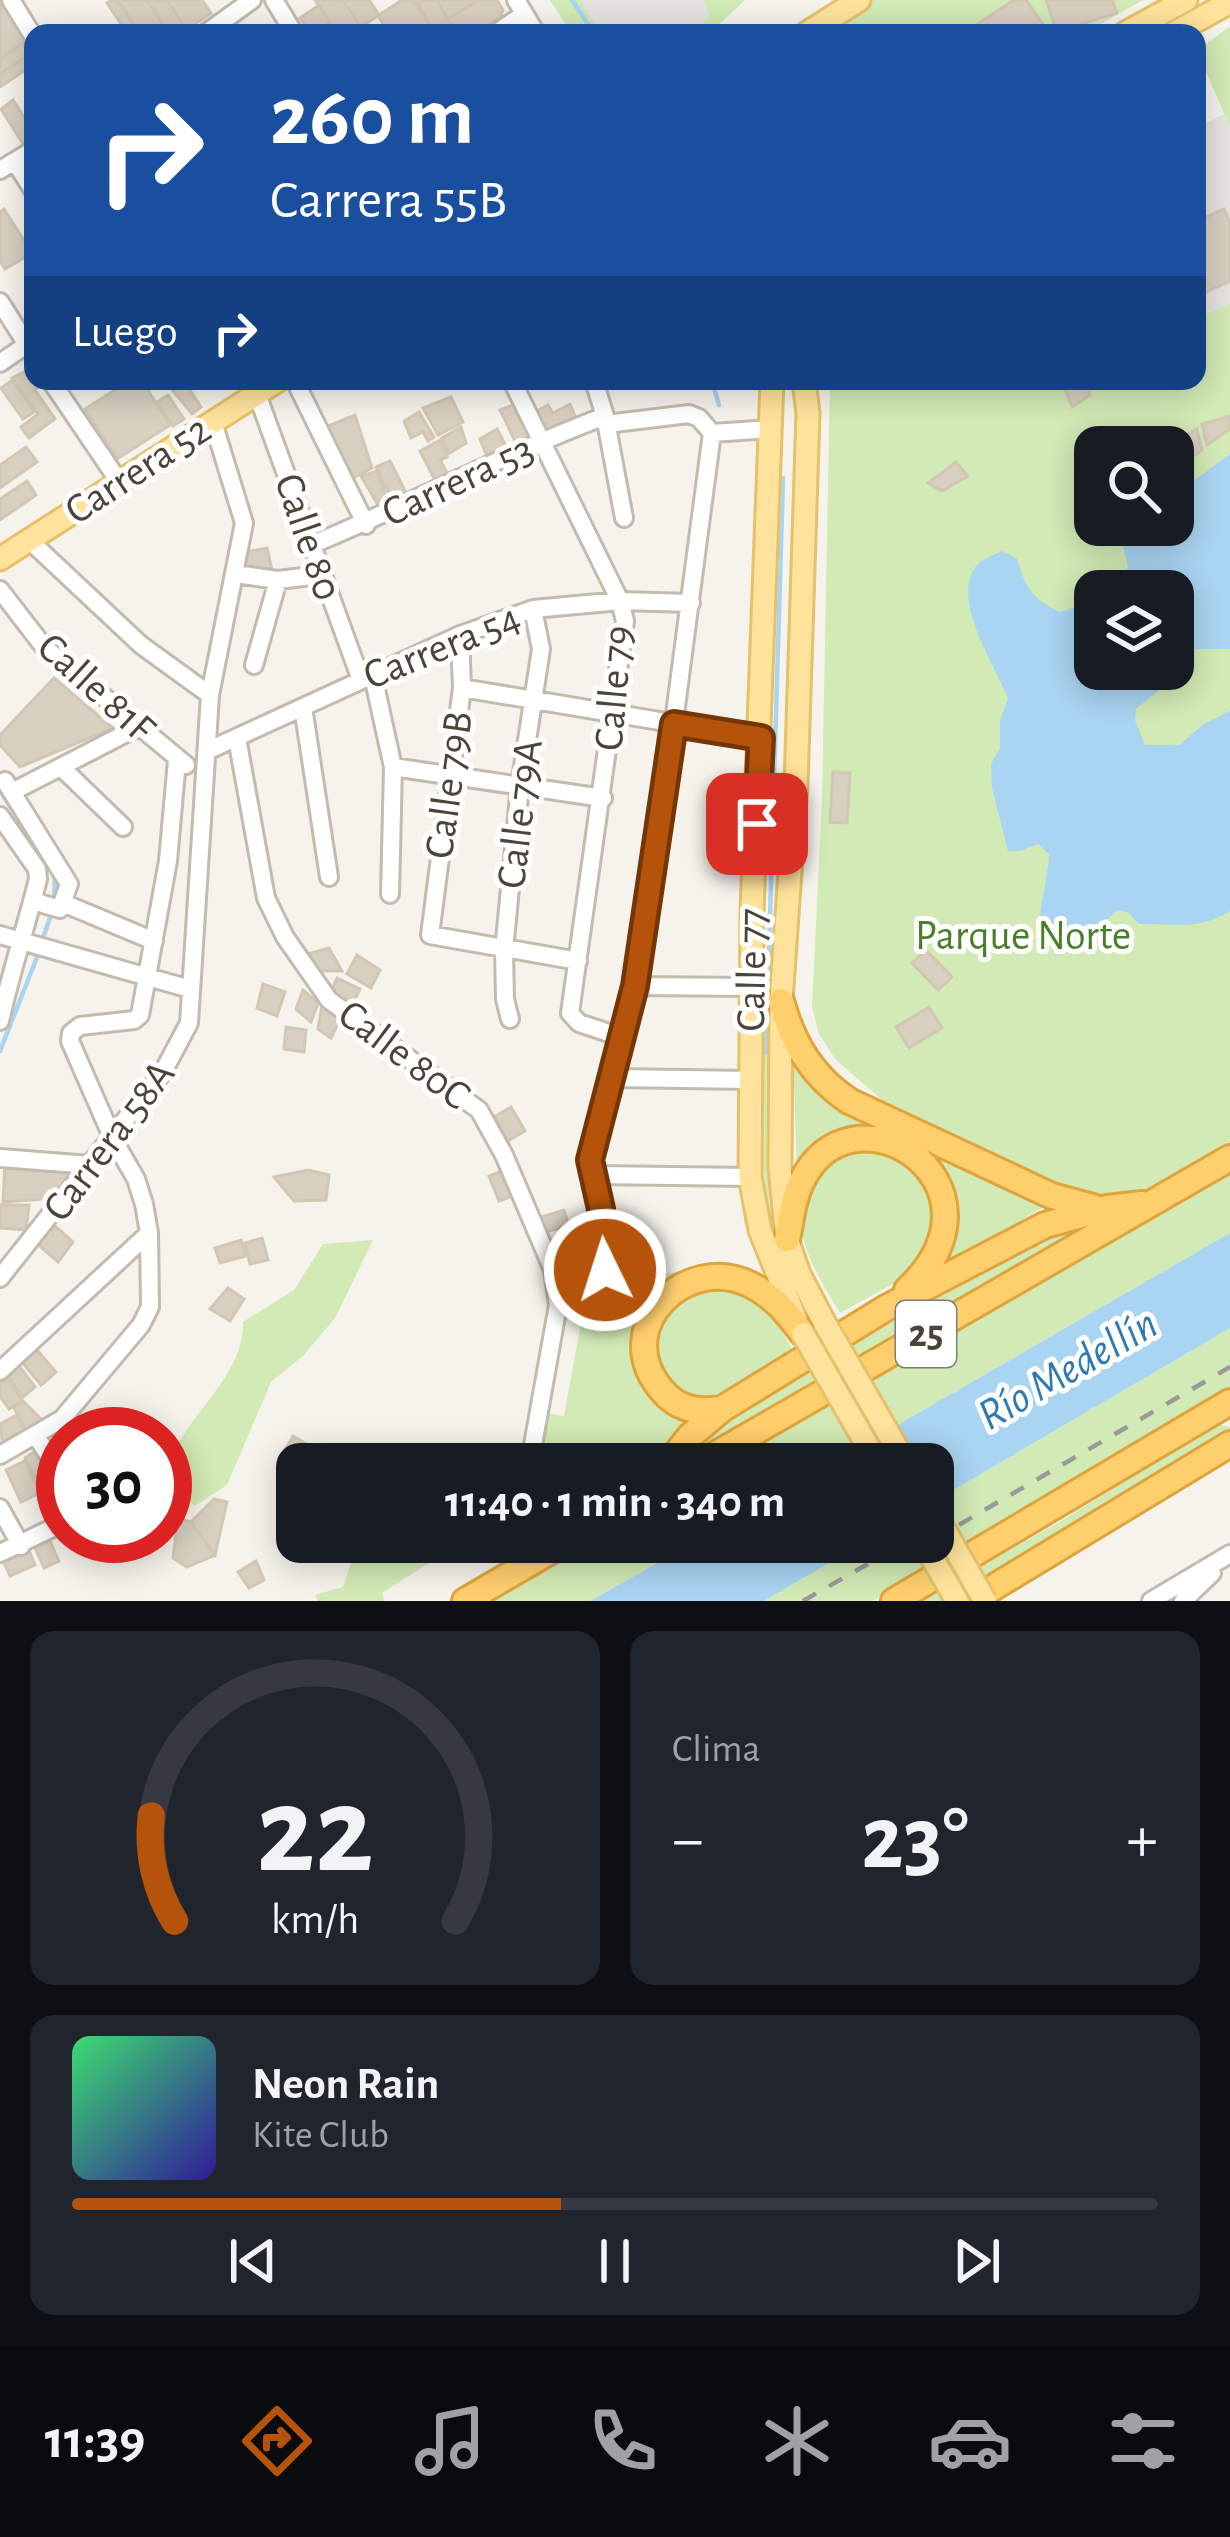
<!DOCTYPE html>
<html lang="es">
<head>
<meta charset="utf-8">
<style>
  :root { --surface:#171b24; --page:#20242c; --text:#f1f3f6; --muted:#9ea1a6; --line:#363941; --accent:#b45309 }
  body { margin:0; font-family:"Alegreya Sans",sans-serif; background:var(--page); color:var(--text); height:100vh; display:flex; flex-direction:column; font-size:45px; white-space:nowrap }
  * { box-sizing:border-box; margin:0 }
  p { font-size:39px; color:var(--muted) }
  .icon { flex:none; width:66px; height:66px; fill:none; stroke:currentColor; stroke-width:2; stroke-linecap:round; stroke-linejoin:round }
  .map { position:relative; height:1601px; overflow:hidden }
  .drawer { display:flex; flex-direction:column; gap:30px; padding:30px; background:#0d0f14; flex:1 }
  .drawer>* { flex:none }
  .guide { position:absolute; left:24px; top:24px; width:1182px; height:366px; border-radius:24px; box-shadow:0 6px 30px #0003; background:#1a4fa0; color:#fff; overflow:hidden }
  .buttons { position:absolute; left:1074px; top:426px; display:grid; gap:24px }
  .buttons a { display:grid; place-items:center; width:120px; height:120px; border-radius:24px; background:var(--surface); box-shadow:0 6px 30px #0003; font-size:60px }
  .speed { position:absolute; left:36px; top:1407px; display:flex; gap:24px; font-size:60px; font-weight:700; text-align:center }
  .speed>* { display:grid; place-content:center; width:156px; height:156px; border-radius:50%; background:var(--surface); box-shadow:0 6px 30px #0003; line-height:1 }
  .speed .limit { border:18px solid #d22; background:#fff; color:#111 }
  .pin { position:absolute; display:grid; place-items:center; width:102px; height:102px; color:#fff; margin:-51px; border-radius:24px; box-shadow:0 6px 18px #0006 }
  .me { position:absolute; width:132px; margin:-66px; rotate:356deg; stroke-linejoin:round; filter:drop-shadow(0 0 9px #0008) }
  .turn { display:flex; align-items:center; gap:42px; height:252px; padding:0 48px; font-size:54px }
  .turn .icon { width:156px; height:156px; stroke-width:2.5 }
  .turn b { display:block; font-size:84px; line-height:102px }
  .then { display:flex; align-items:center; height:114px; padding:0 48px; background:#0003; gap:24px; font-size:45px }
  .big { font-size:90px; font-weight:700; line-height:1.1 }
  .drawer .tile { flex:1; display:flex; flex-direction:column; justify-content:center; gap:18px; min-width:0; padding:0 42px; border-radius:24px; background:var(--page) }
  .drawer .dial { align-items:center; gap:0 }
  .dial svg { height:312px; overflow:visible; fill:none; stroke:var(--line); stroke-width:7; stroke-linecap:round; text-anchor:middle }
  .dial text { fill:var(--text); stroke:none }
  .song { display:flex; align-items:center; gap:36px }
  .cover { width:144px; height:144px; border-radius:18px; background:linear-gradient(135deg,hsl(140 70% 55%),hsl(250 70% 35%)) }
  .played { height:12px; border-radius:6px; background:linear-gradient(90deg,var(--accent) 45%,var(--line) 45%) }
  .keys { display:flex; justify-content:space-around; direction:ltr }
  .heat { display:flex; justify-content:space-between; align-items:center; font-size:66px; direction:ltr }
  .drawer .tiles { flex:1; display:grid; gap:30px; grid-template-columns:1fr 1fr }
  .tile:last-child { grid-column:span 2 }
  .trip { position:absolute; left:276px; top:1443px; width:678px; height:120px; border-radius:24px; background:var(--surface); box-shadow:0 6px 30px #0003; font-weight:700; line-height:120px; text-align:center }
  .dock { display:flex; height:192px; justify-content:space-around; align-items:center; background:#090b0e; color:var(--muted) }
  .dock .icon { width:84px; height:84px }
  .dock .active { color:var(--accent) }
  .dock b { font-size:54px; color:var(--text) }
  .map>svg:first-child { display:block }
  .green { fill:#d2eab5; fill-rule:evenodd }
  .parking { fill:#e5e3e0 }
  .water { fill:#a9d4f2 }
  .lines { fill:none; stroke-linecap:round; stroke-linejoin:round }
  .stream { stroke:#a9d4f2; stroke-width:4.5 }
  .building { fill:#d8cfc1; stroke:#d3c7b4; stroke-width:3 }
  .minor-casing { stroke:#c2bbae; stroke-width:22 }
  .major-casing { stroke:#e6c16a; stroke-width:27 }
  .highway-casing { stroke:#e0a43c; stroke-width:30 }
  .minor { stroke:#fff; stroke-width:16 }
  .major { stroke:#ffe39c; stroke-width:21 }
  .highway { stroke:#ffcf6e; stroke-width:24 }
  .rail { stroke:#9a9a9a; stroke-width:4.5; stroke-dasharray:15 15; stroke-linecap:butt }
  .major-bridge-casing { stroke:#e6c16a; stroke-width:27; stroke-linecap:butt }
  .major-bridge { stroke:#ffe39c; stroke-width:21 }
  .route-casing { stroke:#753606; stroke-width:30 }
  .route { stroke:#b45309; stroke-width:21 }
  .labels { text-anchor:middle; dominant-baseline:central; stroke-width:10; stroke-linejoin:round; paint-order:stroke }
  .shield { fill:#fff; stroke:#817c74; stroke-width:3 }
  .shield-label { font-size:39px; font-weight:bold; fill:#4b4439 }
  .street-label { font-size:42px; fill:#4b4439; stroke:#fff }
  .park-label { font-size:42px; fill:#4a7f2a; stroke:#fff }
  .water-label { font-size:45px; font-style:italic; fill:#2e7ab2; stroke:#fff }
</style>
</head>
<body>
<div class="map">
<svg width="1230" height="1601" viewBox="0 0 1230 1601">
  <rect width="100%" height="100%" fill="#f6f3ec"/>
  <path class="green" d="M550 0H745L710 33H571Z
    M858 0H1143L1085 33H807Z
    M1230 26V127L1197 51Z
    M1230 303V1144L1138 1196 1121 1200 1080 1196 882 1100 836 1060 819 1034 812 1007 822 800 830 381H1197V318ZM1095 447H1173V525H1095ZM1095 591H1173V669H1095Z
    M759 1052 773 1053V1202L822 1330 816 1334 782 1271 764 1205Z
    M793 1057 1052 1202 937 1271 953 1220 899 1136 797 1173Z
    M848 1149 892 1150 928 1183 937 1226 909 1275 840 1313C817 1275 784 1226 812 1181 820 1168 836 1159 848 1149Z
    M1230 1173V1233L830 1464H723Z
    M1098 1219 679 1464 724 1419 1043 1235Z
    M373 1240 335 1318 304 1355 271 1382 227 1485 195 1506C183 1495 172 1484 172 1466 174 1424 245 1380 243 1322L294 1290 323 1244Z
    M609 1252 612 1277 706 1270 638 1333 694 1418 660 1464H526L534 1411 564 1416 581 1323 566 1298 561 1264Z
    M703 1287C760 1289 770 1309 796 1356L718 1405 681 1402 651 1360C656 1314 663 1309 703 1287Z
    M1230 1328V1393L1218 1400 872 1601H764L865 1542H933V1502Z
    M1218 1424 1230 1427V1434L946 1601H921L1061 1521Z
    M365 1542H462L382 1593 385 1601H318L315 1595 343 1587 357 1544Z
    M593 1542H694L590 1601H490Z"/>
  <path class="parking" d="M584 0H704L709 17 692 33H601L581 2Z
    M1224 114 1230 126V303L1197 318V127Z"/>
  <path class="water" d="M1230 454V649H1195L1183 661 1173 663V591H1110L1128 567 1118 525H1173V496Z
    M1002 551 1017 559C1025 587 1033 600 1060 612L1095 601V669H1168L1158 691 1136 709 1135 720 1145 745H1179L1204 724 1230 711V911C1198 931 1175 923 1139 924L1128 912 1117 910C1094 934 1072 954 1040 933 1038 906 1048 881 1049 854L1038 844 1021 851H1008L992 788 991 764 1000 748V720L1008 699C995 664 949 599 977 565 982 559 994 555 1002 551Z
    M1230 1233V1328L933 1502V1464H830Z
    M694 1542H865L764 1601H590Z"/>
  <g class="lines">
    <path class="stream" d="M572 0 594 33
      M712 381 719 405
      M0 791 20 821
      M54 901 55 876
      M42 941 52 912
      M0 1051 39 952
      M766 1053 783 478"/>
  </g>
  <path class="building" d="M0 0 28 40 0 59Z
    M112 0H118L139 33H127L107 3Z
    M118 0H147L168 33H139Z
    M147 0H167L186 30 168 33Z
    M167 0H202L211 13 186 30Z
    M315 0H343L361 27 352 33H337Z
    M343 0H369L379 15 361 27Z
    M402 0H416L435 33H389L378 16Z
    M436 0H478L448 19Z
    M436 0 457 33H435L414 1Z
    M478 0H497L503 10 501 16 474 33H457L448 19Z
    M1014 0H1026L1049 33H973L970 29Z
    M1046 0H1112L1117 13 1057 32Z
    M319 5 330 22 311 33 300 18Z
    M30 38 33 52 0 74V59Z
    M33 52V65L0 87V74Z
    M13 100 33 131V138L23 144 1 109Z
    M4 209 32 253 5 269 0 261V212Z
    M1224 209 1230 223V281L1197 296V221Z
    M28 370 40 386 35 390 55 419 29 438 21 427 38 414 12 378Z
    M13 380 34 412 23 419 1 388Z
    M129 381H142L170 425 117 459 85 409Z
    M174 381H184L201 407 192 414 169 386Z
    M1062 381H1086L1090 395 1072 407Z
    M168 395 184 419 173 426 157 402Z
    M451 397 463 422 438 435 423 408Z
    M520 402 539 437 517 445 500 410Z
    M570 404 576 418 544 435 532 414 548 405 553 413Z
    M419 412 434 437 428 441 423 432 411 438 404 421Z
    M355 415 372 468 349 480 321 429Z
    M1230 416V429L1207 445 1202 424Z
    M461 427 466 443 448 454 442 438Z
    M497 429 508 450 488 459 480 439Z
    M1197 429 1202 450 1173 470V447H1123L1124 435 1170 444Z
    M440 440 447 457 440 460 450 478 436 482 420 451Z
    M26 447 37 462 0 488V465Z
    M390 461 408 497 394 505 376 467Z
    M956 462 968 476 942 491 928 483Z
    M377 471 389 507 381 510 361 476Z
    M27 481 36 495 0 520V499Z
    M267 548 272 570H241V553Z
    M54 678 113 728 20 767 0 745V735Z
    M833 772 850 773 847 823 830 822Z
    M329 948 342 971H318L308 954Z
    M926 950 952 977 938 990 912 963Z
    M357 955 380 970 371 988 347 974Z
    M337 978 360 989 351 1007 329 996Z
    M263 984 285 992 277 1016 257 1008Z
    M303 990 318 1003 311 1022 296 1009Z
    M322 1006 340 1019 331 1038 318 1029Z
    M929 1007 942 1028 909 1048 896 1027Z
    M286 1027 306 1030 304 1052 284 1049Z
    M511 1107 525 1131 508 1141 494 1117Z
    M5 1163 78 1170 55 1198 3 1202Z
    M308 1170 329 1175 326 1200 294 1201 274 1177Z
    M502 1171 512 1196 499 1201 489 1176Z
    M0 1205H29L26 1230 0 1228Z
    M564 1210 569 1225 540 1234 535 1219Z
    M596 1224 599 1241 572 1245 570 1228Z
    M54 1225 73 1242 58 1262 35 1242Z
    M262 1238 268 1260 250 1264 245 1243Z
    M241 1240 246 1256 220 1263 215 1248Z
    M228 1288 244 1299 230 1321 210 1309Z
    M37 1350 56 1372 41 1385 22 1362Z
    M17 1363 35 1387 23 1397 5 1372Z
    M8 1379 22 1401 9 1409 0 1396V1384Z
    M23 1401 43 1421 28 1434 14 1408Z
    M17 1415 27 1435 3 1447 0 1424Z
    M293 1436 310 1446 301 1464 282 1455Z
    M40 1448 57 1474 39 1483 25 1458Z
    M25 1461 40 1493 21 1502 6 1470Z
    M214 1499 227 1502 215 1555 191 1522Z
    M178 1518 191 1522 215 1555 187 1567 173 1558Z
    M50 1541 59 1561 44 1568 35 1548Z
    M29 1550 35 1565 10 1576 3 1560Z
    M256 1561 264 1580 249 1588 238 1572Z"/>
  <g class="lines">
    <g class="minor-casing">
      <path id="minor" d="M11 0 33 36
        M274 0 294 33
        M516 0 536 33
        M206 33 252 0
        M496 33 524 14
        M15 162 33 190
        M0 170 33 150
        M0 302 33 354
        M0 363 32 341
        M51 381 120 483
        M295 381 366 525
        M512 381 620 601 625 621 570 1013 579 1023 624 1038
        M594 381 605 416 624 518
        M257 394 361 680
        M606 424 689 414 699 418 712 433
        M712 433 772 429
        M29 540 141 645 210 695
        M311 545C410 504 505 454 605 416
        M235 574 278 580 320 575
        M0 590 44 647 186 765
        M460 635 462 688 430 935 578 961
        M254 665 278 580
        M373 676 393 767 390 894
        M462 688 761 738
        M303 707 329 877
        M237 738 266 898 285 937 329 1000 479 1110 504 1155 553 1270 558 1305 533 1445
        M207 751 460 635 533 609 620 601 691 603
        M61 767 123 827
        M393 767 603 798
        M5 781 69 884 60 909 33 901
        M12 792 138 727
        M0 816 37 869 38 879C26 927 11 972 0 1021
        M63 903 154 941
        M0 935 190 989
        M635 986 752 987
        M510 1019 505 999 504 950 520 786 541 649 533 609
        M613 1078 751 1080
        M1 1158 90 1165
        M594 1175 750 1177
        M605 1271 601 1209 590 1160 635 986 665 790 712 433
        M0 1278 163 1072 189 1023 210 695 244 523 213 422
        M0 1371 149 1233
        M36 1436 63 1478
        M0 1455 62 1419 141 1325 150 1307 149 1233 144 1204 136 1179 113 1139 70 1041 71 1033 80 1026 134 1020 140 1015 168 861 177 760
        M0 1508 21 1546
        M0 1553 63 1523
        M1151 1601 1230 1554
        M1183 1601 1212 1573"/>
    </g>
    <g class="major-casing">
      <path id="major" d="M807 33 859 0
        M1125 33 1186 0
        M1174 33 1230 2
        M772 381 752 911 750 1177 760 1230 796 1320
        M804 381 808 413 796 785 781 1001 780 1168 787 1239 799 1274 824 1322
        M0 559 277 381"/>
    </g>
    <g class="highway-casing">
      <path id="highway" d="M781 1001C793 1044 812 1076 849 1101L1052 1196 1093 1207
        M787 1239C791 1222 792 1202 800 1185 849 1074 1020 1183 907 1290
        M722 1409C693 1413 674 1408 657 1384 614 1324 687 1254 749 1284 773 1295 788 1314 803 1334
        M668 1464 690 1436 722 1409 886 1308 1045 1225 1107 1208 1142 1204
        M699 1464 1230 1158
        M465 1601 566 1542
        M894 1601 1230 1402
        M971 1601 1230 1444"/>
    </g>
    <use href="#minor" class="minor"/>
    <use href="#major" class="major"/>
    <use href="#highway" class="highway"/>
    <path class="rail" d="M933 1540 1230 1367
      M803 1601 906 1542"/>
    <g class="major-bridge-casing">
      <path id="major-bridge" d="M824 1322 906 1464
        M803 1334 878 1464
        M933 1510 985 1601
        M923 1542 957 1601"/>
    </g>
    <use href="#major-bridge" class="major-bridge"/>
  </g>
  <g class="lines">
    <g class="route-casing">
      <path id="route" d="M605 1270 601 1209 590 1160 635 986 674 724 761 738 757 824"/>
    </g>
    <use href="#route" class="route"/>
  </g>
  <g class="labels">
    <rect class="shield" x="896" y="1301" width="60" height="66" rx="9"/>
    <g class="shield-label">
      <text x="926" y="1334">25</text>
    </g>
    <g class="street-label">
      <text transform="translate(138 470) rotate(-33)">Carrera 52</text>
      <text transform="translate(458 481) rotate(-25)">Carrera 53</text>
      <text transform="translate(308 537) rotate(71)">Calle 80</text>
      <text transform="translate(442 647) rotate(-22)">Carrera 54</text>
      <text transform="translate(96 688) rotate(42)">Calle 81F</text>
      <text transform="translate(614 688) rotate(-85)">Calle 79</text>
      <text transform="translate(449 785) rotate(-82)">Calle 79B</text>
      <text transform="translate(520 814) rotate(-83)">Calle 79A</text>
      <text transform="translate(752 970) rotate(-89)">Calle 77</text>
      <text transform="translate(404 1055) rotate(37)">Calle 80C</text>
      <text transform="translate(109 1141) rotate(-53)">Carrera 58A</text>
    </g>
    <g class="park-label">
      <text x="1023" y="936">Parque Norte</text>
    </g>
    <g class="water-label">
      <text transform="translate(1068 1370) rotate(-30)">Río Medellín</text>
    </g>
  </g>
</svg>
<div class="buttons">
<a><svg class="icon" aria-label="search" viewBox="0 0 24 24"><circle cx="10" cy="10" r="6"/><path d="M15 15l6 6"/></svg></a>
<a><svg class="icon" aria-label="layers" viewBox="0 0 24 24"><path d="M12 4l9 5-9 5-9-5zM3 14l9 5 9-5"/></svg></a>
</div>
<div class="speed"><div class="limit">30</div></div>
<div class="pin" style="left:757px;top:824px;background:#d93025"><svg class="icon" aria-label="arrive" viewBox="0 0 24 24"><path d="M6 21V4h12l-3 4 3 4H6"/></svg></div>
<svg class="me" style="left:605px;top:1270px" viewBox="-20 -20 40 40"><circle r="17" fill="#b45309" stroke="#fff" stroke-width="3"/><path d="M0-11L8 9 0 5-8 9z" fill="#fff"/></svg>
<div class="trip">11:40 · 1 min · 340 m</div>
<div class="guide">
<div class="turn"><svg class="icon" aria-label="right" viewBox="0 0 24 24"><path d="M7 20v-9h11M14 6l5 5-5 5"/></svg><div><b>260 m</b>Carrera 55B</div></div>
<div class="then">Luego<svg class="icon" aria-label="right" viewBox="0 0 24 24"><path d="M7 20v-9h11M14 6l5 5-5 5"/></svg></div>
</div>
</div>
<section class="drawer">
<div class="tiles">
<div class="tile dial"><svg viewBox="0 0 100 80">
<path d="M14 69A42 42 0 1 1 86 69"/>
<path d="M14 69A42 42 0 0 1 8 42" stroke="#b45309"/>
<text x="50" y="56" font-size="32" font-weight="700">22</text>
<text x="50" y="72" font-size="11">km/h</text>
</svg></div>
<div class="tile"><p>Clima</p>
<div class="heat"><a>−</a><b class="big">23°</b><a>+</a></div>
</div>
<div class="tile">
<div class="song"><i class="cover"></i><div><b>Neon Rain</b><p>Kite Club</p></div></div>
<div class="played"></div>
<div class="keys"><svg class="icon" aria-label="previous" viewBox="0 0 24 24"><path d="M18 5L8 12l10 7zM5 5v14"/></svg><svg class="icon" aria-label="pause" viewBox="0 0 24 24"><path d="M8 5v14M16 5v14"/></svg><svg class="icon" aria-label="next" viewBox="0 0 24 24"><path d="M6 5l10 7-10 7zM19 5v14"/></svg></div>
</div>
</div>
</section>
<nav class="dock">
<b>11:39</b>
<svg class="icon active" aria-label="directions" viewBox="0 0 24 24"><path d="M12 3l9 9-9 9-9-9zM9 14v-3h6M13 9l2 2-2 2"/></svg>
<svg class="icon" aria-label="music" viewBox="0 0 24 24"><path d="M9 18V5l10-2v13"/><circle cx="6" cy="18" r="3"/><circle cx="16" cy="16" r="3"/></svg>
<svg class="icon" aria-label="phone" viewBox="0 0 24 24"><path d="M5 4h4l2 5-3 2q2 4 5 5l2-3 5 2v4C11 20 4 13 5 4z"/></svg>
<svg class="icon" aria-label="climate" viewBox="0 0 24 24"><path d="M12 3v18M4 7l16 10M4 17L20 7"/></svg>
<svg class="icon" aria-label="car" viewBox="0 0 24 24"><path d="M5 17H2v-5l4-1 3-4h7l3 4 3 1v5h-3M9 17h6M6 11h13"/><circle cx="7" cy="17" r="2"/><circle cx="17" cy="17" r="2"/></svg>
<svg class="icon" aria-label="filters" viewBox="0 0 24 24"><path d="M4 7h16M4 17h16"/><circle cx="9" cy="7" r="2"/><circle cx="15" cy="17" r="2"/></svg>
</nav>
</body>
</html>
